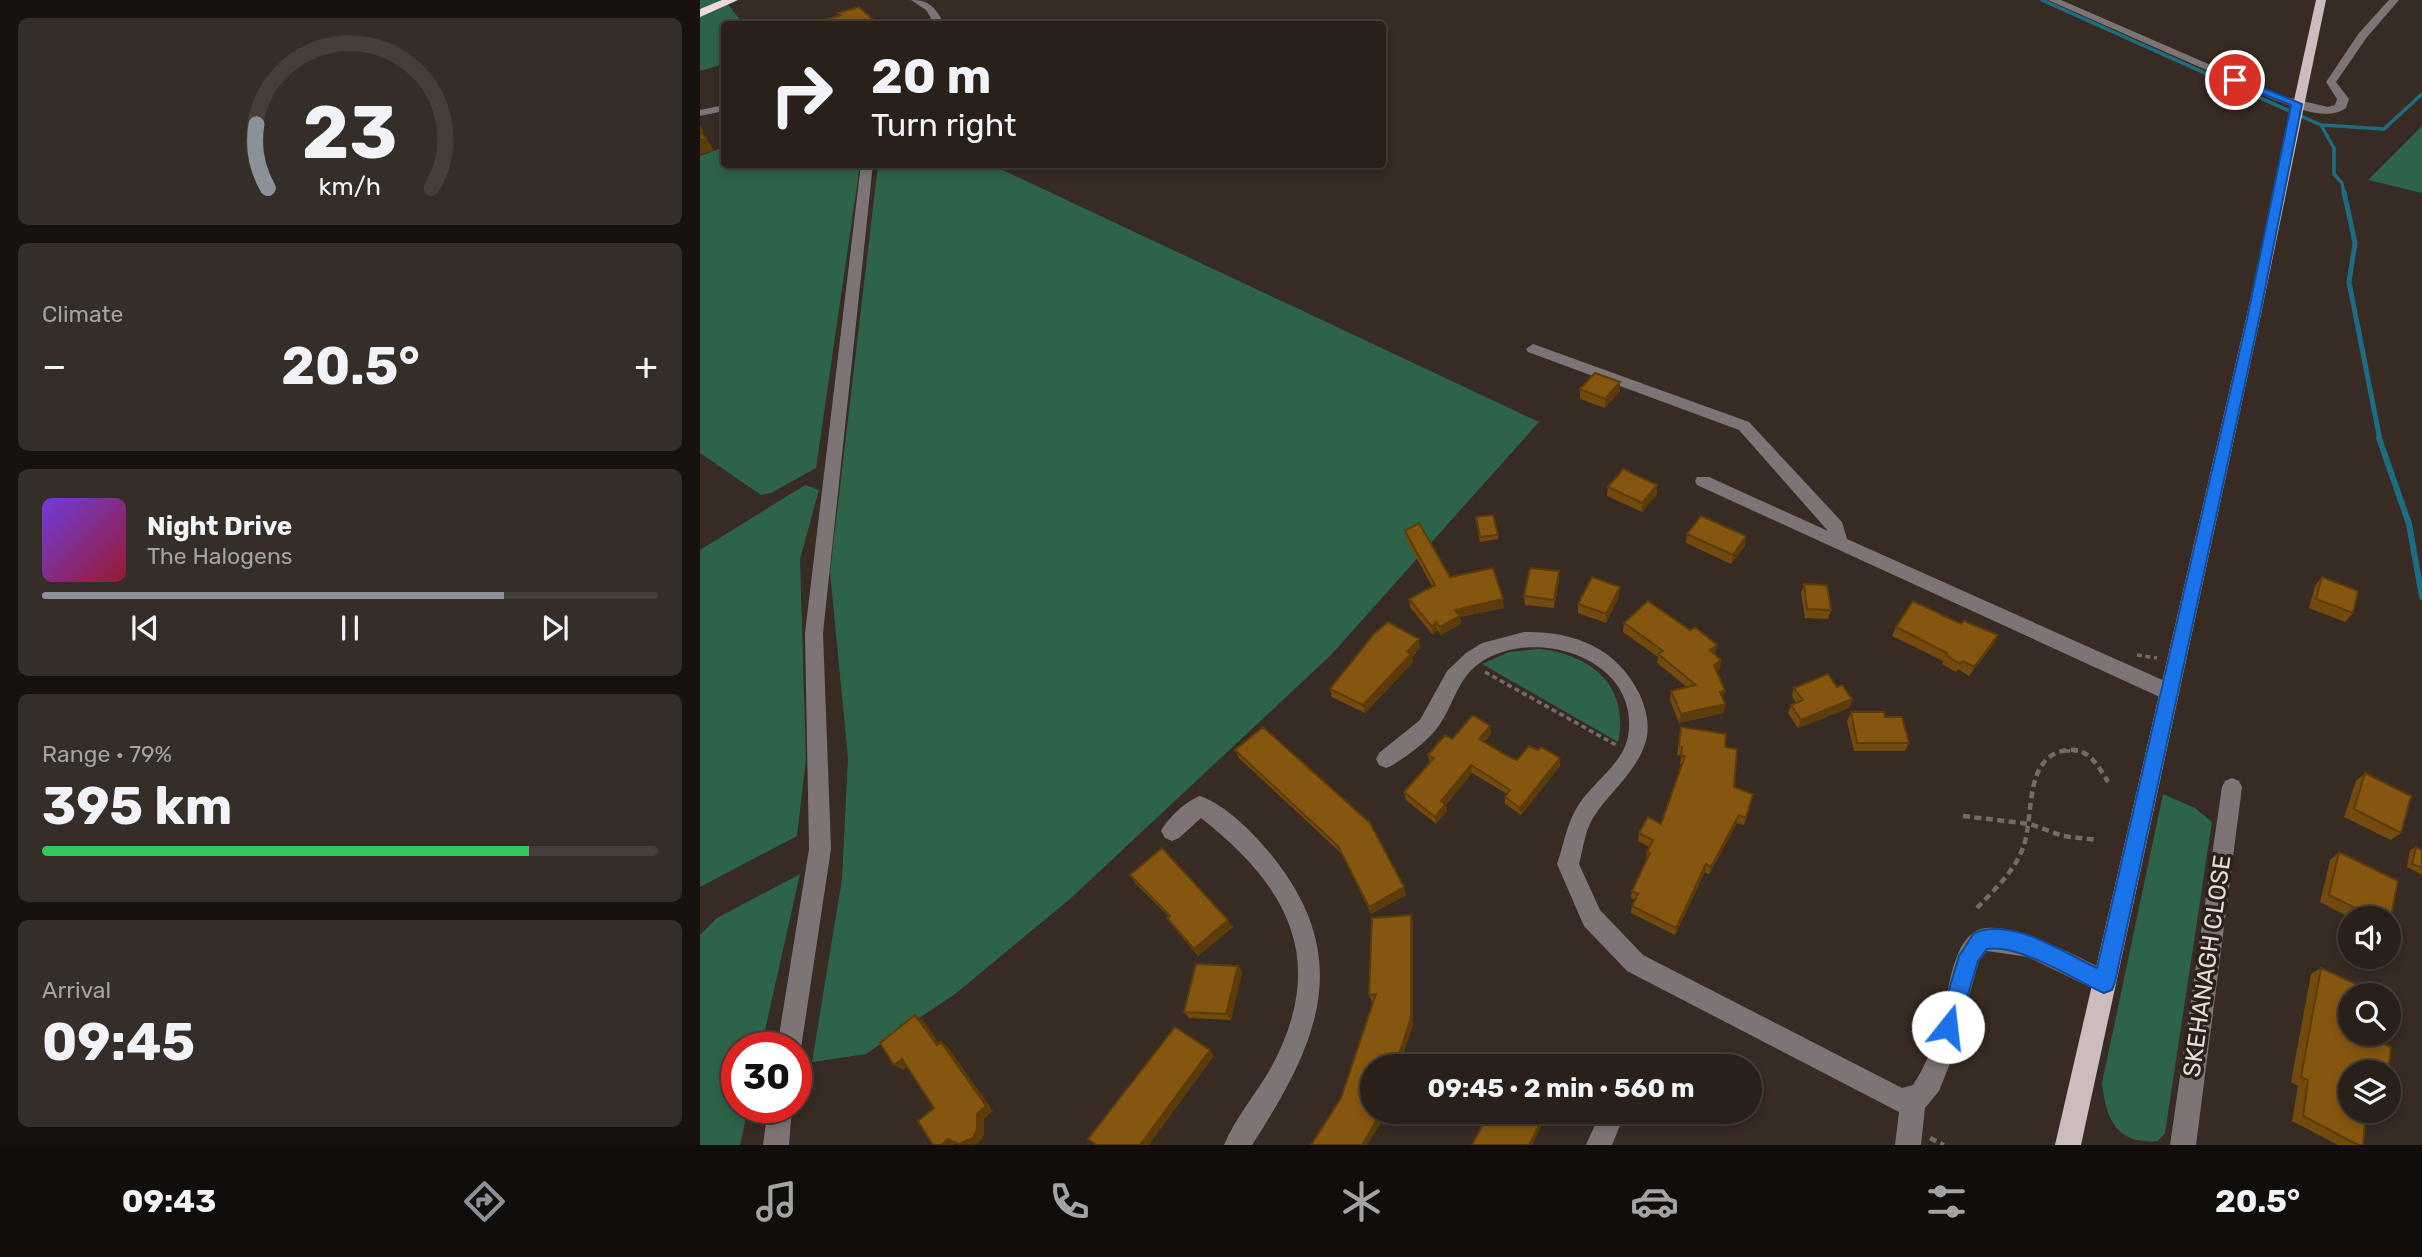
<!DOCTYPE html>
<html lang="en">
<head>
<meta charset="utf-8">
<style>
  :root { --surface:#29201a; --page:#352d27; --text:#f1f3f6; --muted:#a5a3a2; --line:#453e39; --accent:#8c9099 }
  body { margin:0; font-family:Rubik,sans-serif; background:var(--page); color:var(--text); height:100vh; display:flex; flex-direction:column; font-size:26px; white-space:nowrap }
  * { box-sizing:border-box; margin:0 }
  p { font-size:23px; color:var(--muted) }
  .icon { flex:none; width:38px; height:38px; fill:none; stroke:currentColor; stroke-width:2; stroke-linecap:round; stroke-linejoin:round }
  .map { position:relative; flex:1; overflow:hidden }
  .sheet { display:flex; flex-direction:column; gap:18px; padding:18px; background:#17120e; width:700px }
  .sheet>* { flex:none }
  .banner { position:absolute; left:21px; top:21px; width:665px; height:147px; border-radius:7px; box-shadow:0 4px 10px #0003,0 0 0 2px var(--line); background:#29201a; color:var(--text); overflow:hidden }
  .tools { position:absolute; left:1638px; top:906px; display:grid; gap:14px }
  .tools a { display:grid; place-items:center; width:63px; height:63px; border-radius:50%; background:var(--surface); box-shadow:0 4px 10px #0003,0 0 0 2px var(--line); font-size:35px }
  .speed { position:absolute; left:21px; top:1032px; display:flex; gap:14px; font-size:35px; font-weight:700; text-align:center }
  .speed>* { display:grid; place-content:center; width:91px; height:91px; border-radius:50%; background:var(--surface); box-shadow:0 4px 10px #0003,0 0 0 2px var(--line); line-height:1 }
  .speed .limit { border:10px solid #d22; background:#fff; color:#111 }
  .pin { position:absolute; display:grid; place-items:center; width:60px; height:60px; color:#fff; margin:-30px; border:4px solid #fff; border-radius:50%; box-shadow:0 2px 7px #0007 }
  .me { position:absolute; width:77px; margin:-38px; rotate:16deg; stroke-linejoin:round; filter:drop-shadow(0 0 5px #0008) }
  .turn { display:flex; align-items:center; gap:24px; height:147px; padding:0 35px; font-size:32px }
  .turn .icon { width:91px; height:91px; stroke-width:2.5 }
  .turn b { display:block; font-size:49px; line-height:60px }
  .big { font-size:52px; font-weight:700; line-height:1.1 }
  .sheet .card { flex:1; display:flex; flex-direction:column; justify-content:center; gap:10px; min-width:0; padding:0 24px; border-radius:10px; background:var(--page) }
  .sheet .dial { align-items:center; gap:0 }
  .dial svg { height:182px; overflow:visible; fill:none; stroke:var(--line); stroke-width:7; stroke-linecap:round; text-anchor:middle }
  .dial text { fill:var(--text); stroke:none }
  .song { display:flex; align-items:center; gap:21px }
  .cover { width:84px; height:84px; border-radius:10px; background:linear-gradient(135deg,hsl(260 70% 55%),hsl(350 70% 35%)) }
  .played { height:7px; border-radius:4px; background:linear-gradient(90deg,var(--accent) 75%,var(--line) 75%) }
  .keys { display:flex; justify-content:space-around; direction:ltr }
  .heat { display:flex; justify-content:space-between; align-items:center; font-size:38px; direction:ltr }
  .charge { height:10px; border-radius:5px; background:linear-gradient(90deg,#34c759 79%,var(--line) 0) }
  .trip { position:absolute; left:660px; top:1054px; width:402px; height:70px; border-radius:35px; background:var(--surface); box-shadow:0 4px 10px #0003,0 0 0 2px var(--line); font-weight:700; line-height:70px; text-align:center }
  .menu { display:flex; height:112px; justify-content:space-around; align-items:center; background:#100d0a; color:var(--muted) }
  .menu .icon { width:49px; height:49px }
  .menu .selected { color:var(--accent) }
  .menu b { font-size:32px; color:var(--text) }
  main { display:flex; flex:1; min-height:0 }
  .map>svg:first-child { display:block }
  .green { fill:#2d6348 }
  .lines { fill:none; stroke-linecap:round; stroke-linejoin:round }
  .stream-far2 { stroke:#1e6c82; stroke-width:3.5 }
  .stream-far1 { stroke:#1e6c82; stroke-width:5 }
  .stream { stroke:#1e6c82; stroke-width:6 }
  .path-far1 { stroke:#766b64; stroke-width:3.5; stroke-dasharray:5 3.5; stroke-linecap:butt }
  .path { stroke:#766b64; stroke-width:4.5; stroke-dasharray:7 4.5; stroke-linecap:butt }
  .minor { fill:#7d7575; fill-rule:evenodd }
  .major { fill:#cdbcbd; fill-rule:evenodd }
  .highway { fill:#edd9d9; fill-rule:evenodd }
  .wall { fill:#724a0d }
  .shaded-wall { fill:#5c3c0a }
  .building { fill:#84560f; stroke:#5c3c0a; stroke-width:2 }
  .route { fill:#1a73e8; stroke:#114b97; stroke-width:2 }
  .labels { text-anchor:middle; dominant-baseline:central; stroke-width:7; stroke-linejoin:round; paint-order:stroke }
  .near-street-label { font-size:24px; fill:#e5ddd8; stroke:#2c2119 }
</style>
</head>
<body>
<main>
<section class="sheet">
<div class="card dial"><svg viewBox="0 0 100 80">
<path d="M14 69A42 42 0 1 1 86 69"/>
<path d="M14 69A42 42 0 0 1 9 41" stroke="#8c9099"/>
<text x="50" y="56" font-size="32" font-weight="700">23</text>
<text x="50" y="72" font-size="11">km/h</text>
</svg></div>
<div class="card"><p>Climate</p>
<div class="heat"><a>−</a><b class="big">20.5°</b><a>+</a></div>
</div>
<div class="card">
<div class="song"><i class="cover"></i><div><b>Night Drive</b><p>The Halogens</p></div></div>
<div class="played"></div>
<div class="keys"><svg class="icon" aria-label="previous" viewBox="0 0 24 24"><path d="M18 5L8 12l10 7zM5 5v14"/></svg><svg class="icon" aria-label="pause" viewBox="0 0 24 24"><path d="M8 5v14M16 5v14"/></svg><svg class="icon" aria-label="next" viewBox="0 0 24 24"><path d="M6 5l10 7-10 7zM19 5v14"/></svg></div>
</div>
<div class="card"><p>Range · 79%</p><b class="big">395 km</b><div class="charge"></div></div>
<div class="card"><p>Arrival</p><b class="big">09:45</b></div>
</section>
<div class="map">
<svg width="1722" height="1145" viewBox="0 0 1722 1145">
  <rect width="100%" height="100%" fill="#372b23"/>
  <path class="green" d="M0 0H25L43 24H24V64L0 71Z
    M1722 126V193L1668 180Z
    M24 147V164L160 165 116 468 71 493 61 495 0 453V156Z
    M178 165H292L839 422 631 655 370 899 255 994 166 1054 112 1062 142 879 148 758 130 572Z
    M105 485 119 490 100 559 106 759 97 836 0 887V550Z
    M839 649C891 654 930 686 918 742L782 664 809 652Z
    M1463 794 1495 808 1512 822 1465 1133 1458 1141C1415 1145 1406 1117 1402 1083Z
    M100 874 61 1048H37V1108H48L40 1145H0V935L17 918Z"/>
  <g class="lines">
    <path class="stream-far2" d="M1342 0 1621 125 1634 148V174L1642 183 1644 194
      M1621 125 1684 129 1722 94"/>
    <path class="stream-far1" d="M1644 192 1655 243 1649 282 1680 440"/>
    <path class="stream" d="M1679 438 1709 524 1722 597"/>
    <path class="path-far1" d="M1437 655 1457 658
      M785 672 916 745
      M1365 751H1378"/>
    <path class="path" d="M1263 816 1330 824 1363 836 1397 840
      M1277 908C1294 890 1314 872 1323 848 1335 817 1322 754 1369 750 1389 748 1399 767 1408 782
      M1230 1138 1244 1145"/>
    <path class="minor" d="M211 0C227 0 233 5 241 18L239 24H229L231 18 226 10Z
      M1348 0H1361L1582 96 1628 107 1635 105 1637 99 1626 82 1659 33 1689 0H1699L1667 37 1636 82 1649 99 1646 108C1626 122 1595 107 1574 100Z
      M24 105V111L0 116V110Z
      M161 164H173L123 633 131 849 101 1048 96 1057V1048H77L109 849 105 633Z
      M833 344 1049 422 1142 522 1147 539 1476 686 1479 692 1476 698 1469 700 1462 698 997 485 995 481 997 477H1009L1128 531 1039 430 828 352 826 349Z
      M824 632C873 631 916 647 939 693 946 708 951 727 945 744 935 774 909 792 893 818 885 831 883 849 879 864L900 910 943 955 1202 1088 1213 1085C1228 1063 1236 1037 1243 1011 1250 987 1252 949 1273 933 1299 912 1386 961 1412 974L1416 982 1412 990 1404 994 1328 957 1287 951 1279 961 1249 1066 1239 1091 1225 1108 1221 1145H1195L1199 1112 927 971 884 926 857 864C864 844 867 822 879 804 893 783 920 765 927 741 946 662 839 624 781 662 757 678 754 705 738 727 726 743 709 754 693 765L686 768 679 765 676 759 679 753 720 720 747 671 766 653 782 643Z
      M1532 778 1539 781 1542 787 1496 1145H1470L1522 787 1525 781Z
      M500 796C528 806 555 835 573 857 656 961 616 1046 552 1145H524C536 1116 559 1091 574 1062 628 957 586 885 501 818L479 838 472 841 465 838 461 831C468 818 486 801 500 796Z
      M68 1108H92L89 1145H63Z
      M901 1111H926L912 1145H886Z"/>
    <path class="major" d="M1616 0H1626L1560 319 1381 1145H1355L1546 319Z"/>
    <path class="highway" d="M22 0H38L0 17V9Z"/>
  </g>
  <path class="wall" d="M880 389 920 391 905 408 880 399Z
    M908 487 957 494 942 512 907 496Z
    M776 522 798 535V539L780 542Z
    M705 531 750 577 804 608 760 617 761 624 741 635 737 630 733 635 710 607 709 599 732 586 706 539Z
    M987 534 1045 546 1031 564 986 543Z
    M859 571V580L854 608 825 605 824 596Z
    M1622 577 1653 613 1645 622 1609 608 1615 586Z
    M1104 584 1131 610 1128 619 1105 618 1101 593Z
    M920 587 919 596 906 623 878 613V604Z
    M924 623 1015 654 1020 669 1017 671 1023 699 1024 713 979 723 970 700 971 691 987 687 957 663 958 657 923 632Z
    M1261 624 1298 635 1294 643 1269 676 1258 669 1256 672 1242 664 1243 661 1192 636 1196 627Z
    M720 648 712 657 713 662 665 713 632 697 630 689Z
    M1137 687 1152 699 1149 708 1098 728 1088 713 1091 705 1096 703 1092 696 1094 688Z
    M1151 712 1185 717 1209 743 1205 751H1154L1147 721Z
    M790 726 791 734 784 742 811 758 860 766 821 815 805 804V797L807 794 772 773 746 805 747 811 736 824 706 800 704 792 730 763 728 755 752 739Z
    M981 727 1025 747 1034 787 1053 794 1044 825 1037 823 1009 874 1005 872 975 935 931 913 932 906 935 900 931 898 932 891 947 860 946 859 947 852 949 847 938 841 939 833 961 824 983 764H980L981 755H977Z
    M535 750 704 887 706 895 671 914 641 853 539 758Z
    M1665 773 1701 833 1691 840 1644 817 1656 781Z
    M1716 847 1722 850V875L1707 867 1710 850Z
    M1639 852 1689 919H1653L1620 902 1630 860Z
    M430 875 533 927 498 956 472 925 467 918 469 917 435 883Z
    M713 922V1024L682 1121 641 1098 674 1001H672L669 995Z
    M538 966 542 973 531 1020 489 1018 484 1012Z
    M1621 968 1650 1111H1685L1684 1114 1673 1120 1666 1116 1663 1145H1638L1592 1121 1598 1086 1591 1082 1611 974Z"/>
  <path class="shaded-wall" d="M0 125 4 132 0 134Z
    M6 138 14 150 0 155V140Z
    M920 382V391L905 408V399Z
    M957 485V494L942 512V503Z
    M1046 536 1045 546 1031 564 1033 555Z
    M859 571V580L854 608V600Z
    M920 587 919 596 906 623V614Z
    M803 599 804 608 760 617 761 624 741 635 740 627 755 610Z
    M736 622 737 630 733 635 732 627Z
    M1298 635 1294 643 1269 676 1274 667Z
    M719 639 720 648 712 657 713 662 665 713 663 705 707 652Z
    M1017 645 1015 654 1010 650Z
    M1021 660 1020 669 1013 674 1014 665Z
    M1025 691 1023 699 1020 692Z
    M1152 699 1149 708 1098 728 1101 720Z
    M1025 704 1024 713 979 723 981 714Z
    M790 726 791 734 780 747 779 739Z
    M860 758V766L821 815 820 808Z
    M771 765 772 773 746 805 747 811 736 824 735 817 741 801Z
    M1039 815 1037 823 1009 874 1011 867Z
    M1006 864 1005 872 975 935 976 928Z
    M704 887 706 895 671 914 669 907Z
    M711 915 713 922V1024L699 1066H695Z
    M528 920 533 927 498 956 494 949Z
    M538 966 542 973 531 1020 526 1014Z
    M215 1015 223 1020 244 1050 237 1045Z
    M241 1042 248 1047 293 1111 284 1119V1135L280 1142 274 1145 259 1144Z
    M510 1050 514 1056 449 1145H440Z
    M202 1059 210 1064 203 1070 194 1065Z
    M681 1111H685L682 1121 667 1145H662Z
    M845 1114V1119L832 1145H829Z
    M248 1139 256 1143 254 1145H241Z"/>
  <path class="building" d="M159 7 178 24H132L126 20 141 15 138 13Z
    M0 132 6 138 0 140Z
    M895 373 920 382 905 399 880 389Z
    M923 469 957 485 942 503 908 487Z
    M793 515 798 535 780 537 776 517Z
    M1001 516 1046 536 1033 555 987 534Z
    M719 523 750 577 793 568 803 599 755 610 760 616 740 627 736 622 732 627 709 599 735 585 705 531Z
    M830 568 859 571 854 600 824 596Z
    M892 577 920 587 906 614 878 604Z
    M1622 577 1658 591 1653 613 1616 599Z
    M1104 584 1127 585 1131 610 1107 609Z
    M948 601 990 630 995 627 1017 645 1010 650 1021 660 1014 665 1025 691 1020 692 1025 704 981 714 971 691 996 685 958 654 963 651 924 623Z
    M1213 601 1261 624 1264 621 1298 635 1274 667 1263 661 1260 664 1246 655 1247 653 1196 627Z
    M688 622 719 639 707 652 711 654 663 705 630 689 674 634Z
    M1128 674 1137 687 1142 685 1152 699 1101 720 1091 705 1103 700 1094 688Z
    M1151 712H1184L1185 717H1202L1209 743H1157Z
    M773 715 790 726 779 739 811 758 817 760 829 746 838 750 841 747 860 758 820 808 805 797 810 790 771 765 741 801 745 804 735 817 704 792 734 758 728 755 745 735 752 739Z
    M563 727 670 823 704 887 669 907 638 846 535 750Z
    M981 727 1026 734 1025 747 1037 749 1034 787 1053 794 1046 818 1039 815 1011 867 1006 864 976 928 932 906 938 894 932 891 950 853 947 852 953 840 939 833 948 817 961 824 985 756H981L982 747 979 746Z
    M1665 773 1711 796 1701 833 1654 809Z
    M1716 847 1722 850V868L1712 864Z
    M462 848 528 920 494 949 467 918 470 916 430 875Z
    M1639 852 1698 881 1689 925V919H1677L1629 895Z
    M711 915V1018L695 1066H672V1111H681L679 1116 662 1145H611L641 1098 676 994 669 995 672 918Z
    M496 964 538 966 526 1014 484 1012Z
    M1621 968 1675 993 1674 996H1650V1034H1669V1037L1691 1047 1688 1073H1650V1111H1666L1663 1145H1658L1603 1116 1608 1080 1601 1077Z
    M215 1015 237 1045 241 1042 286 1106 277 1114V1130L273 1138 259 1144 248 1139 241 1145H233L218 1121 234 1108 202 1059 194 1065 180 1043Z
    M475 1027 510 1050 440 1145H397L388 1139Z
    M790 1111H841L845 1114 829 1145H772Z"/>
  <path class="route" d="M1532 78H1539L1602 104 1559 319 1415 982 1412 990 1404 993C1372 979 1321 944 1287 949L1278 961 1256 1034 1248 1037 1241 1034 1238 1027 1259 956 1274 933C1313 917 1362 952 1397 968L1547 319 1591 105 1532 82Z"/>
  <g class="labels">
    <g class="near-street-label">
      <text transform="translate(1507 966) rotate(-82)">SKEHANAGH CLOSE</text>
    </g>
  </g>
</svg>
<div class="tools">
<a><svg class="icon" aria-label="sound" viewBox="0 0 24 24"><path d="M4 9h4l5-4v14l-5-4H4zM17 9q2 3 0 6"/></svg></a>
<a><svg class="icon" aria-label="search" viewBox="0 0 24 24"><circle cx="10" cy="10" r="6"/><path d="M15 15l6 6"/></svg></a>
<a><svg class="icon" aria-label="layers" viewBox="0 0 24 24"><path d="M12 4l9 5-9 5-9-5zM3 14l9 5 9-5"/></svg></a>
</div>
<div class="speed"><div class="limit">30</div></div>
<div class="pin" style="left:1535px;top:80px;background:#d93025"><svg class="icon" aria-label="arrive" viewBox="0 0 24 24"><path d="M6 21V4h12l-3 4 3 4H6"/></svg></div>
<svg class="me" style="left:1248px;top:1027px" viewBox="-20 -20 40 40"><circle r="19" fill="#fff"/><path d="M0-13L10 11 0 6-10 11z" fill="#1a73e8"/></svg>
<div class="trip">09:45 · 2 min · 560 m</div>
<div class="banner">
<div class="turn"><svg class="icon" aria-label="right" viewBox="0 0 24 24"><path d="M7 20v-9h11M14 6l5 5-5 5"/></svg><div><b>20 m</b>Turn right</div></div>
</div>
</div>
</main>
<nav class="menu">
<b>09:43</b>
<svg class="icon selected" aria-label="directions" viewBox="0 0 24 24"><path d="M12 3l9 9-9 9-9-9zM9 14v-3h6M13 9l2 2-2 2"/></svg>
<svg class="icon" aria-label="music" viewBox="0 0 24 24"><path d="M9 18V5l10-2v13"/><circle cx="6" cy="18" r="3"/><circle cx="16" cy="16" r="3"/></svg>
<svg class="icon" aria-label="phone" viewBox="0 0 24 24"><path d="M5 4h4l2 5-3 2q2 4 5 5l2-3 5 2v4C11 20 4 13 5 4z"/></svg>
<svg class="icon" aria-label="climate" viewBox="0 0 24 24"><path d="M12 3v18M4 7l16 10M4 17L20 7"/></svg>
<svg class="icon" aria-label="car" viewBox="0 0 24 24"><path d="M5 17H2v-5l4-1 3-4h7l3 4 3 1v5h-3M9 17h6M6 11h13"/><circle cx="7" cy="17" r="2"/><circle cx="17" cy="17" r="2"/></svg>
<svg class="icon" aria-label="filters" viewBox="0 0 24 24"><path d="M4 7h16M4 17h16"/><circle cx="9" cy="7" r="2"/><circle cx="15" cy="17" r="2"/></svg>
<b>20.5°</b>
</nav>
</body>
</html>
